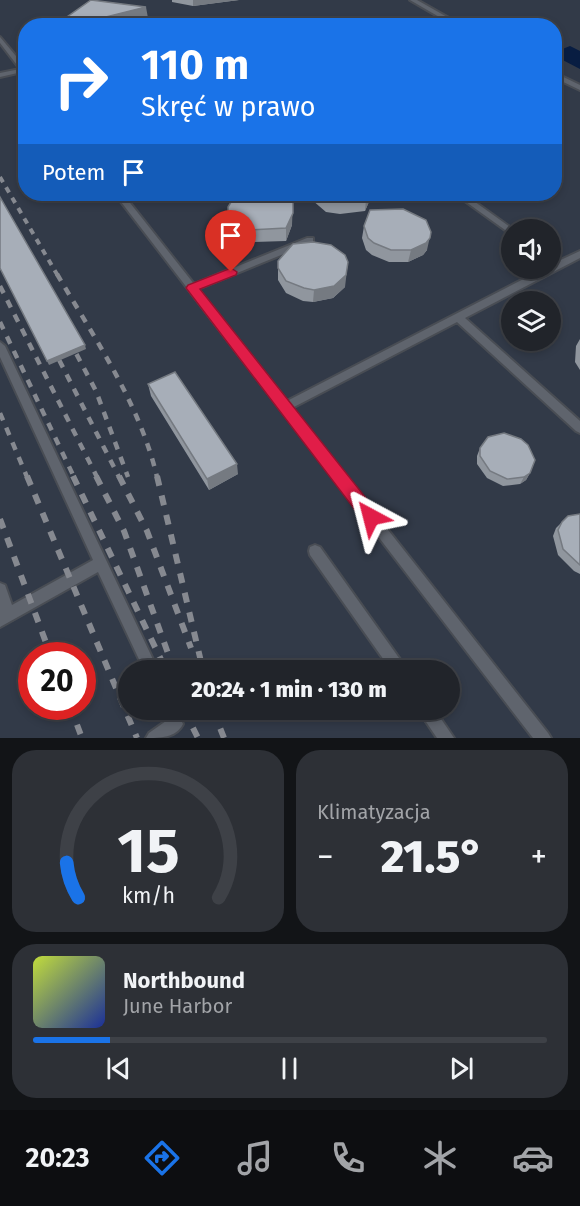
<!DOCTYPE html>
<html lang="pl">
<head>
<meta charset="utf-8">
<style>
  :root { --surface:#21242a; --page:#2d3036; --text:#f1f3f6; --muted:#a2a4a8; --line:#3e4147; --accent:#1a73e8 }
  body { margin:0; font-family:"Fira Sans",sans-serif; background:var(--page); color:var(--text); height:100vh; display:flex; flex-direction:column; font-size:22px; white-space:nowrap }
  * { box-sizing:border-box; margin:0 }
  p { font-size:20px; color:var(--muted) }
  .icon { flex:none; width:33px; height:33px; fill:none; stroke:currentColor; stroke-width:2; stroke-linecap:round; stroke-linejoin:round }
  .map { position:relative; height:738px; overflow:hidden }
  .sheet { display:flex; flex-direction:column; gap:12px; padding:12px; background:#121417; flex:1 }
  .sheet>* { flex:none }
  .guide { position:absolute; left:18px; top:18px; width:544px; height:183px; border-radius:24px; box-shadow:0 3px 9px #0003,0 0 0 2px var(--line); background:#1a73e8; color:#fff; overflow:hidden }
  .buttons { position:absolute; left:501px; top:219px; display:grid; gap:12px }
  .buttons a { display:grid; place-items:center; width:60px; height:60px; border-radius:50%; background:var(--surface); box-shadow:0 3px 9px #0003,0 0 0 2px var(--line); font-size:30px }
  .speed { position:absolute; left:18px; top:642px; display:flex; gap:12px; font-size:30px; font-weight:700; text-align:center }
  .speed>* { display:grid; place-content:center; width:78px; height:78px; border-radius:50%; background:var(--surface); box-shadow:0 3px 9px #0003,0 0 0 2px var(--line); line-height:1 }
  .speed .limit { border:9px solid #d22; background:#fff; color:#111 }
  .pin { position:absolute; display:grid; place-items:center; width:51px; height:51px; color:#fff; margin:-62px -26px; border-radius:50% 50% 50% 0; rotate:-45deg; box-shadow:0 0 6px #0007 }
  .pin .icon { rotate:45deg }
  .me { position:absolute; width:66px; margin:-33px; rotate:322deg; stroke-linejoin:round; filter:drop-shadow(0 0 4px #0008) }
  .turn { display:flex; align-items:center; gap:21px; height:126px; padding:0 24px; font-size:27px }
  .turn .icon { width:78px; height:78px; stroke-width:2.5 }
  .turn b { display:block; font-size:42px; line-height:51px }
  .then { display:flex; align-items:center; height:57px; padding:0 24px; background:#0003; gap:12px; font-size:22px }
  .big { font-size:45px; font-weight:800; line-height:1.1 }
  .sheet .tile { flex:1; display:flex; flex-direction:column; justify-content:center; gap:9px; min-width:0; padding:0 21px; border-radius:24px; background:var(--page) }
  .sheet .dial { align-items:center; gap:0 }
  .dial svg { height:156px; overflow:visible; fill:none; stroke:var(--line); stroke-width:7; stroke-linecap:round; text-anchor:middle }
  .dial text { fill:var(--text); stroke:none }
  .song { display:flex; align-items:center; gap:18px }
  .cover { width:72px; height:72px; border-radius:9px; background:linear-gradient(135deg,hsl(70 70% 55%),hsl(230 70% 35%)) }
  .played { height:6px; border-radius:3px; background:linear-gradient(90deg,var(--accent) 15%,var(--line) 15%) }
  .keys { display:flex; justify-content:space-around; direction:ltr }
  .heat { display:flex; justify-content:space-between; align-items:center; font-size:33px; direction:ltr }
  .sheet .tiles { flex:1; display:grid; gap:12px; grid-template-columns:1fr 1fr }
  .tile:last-child { grid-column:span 2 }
  .trip { position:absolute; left:118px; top:660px; width:342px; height:60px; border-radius:30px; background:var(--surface); box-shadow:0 3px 9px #0003,0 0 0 2px var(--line); font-weight:800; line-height:60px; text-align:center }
  .tabs { display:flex; height:96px; justify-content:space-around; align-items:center; background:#0d0e11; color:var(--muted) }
  .tabs .icon { width:42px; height:42px }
  .tabs .selected { color:var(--accent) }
  .tabs b { font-size:27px; color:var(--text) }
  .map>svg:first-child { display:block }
  .built { fill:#323a48; fill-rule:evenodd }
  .water { fill:#081d42 }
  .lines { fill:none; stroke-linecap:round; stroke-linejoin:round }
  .lane-casing { stroke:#494d54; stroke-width:4 }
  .lane { fill:#5f646d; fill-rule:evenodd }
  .rail-far2 { stroke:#868990; stroke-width:4; stroke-dasharray:6 6; stroke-linecap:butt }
  .rail-far1 { stroke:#868990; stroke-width:4.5; stroke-dasharray:8 8; stroke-linecap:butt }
  .rail { stroke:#868990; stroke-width:6; stroke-dasharray:10 10; stroke-linecap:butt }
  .wall { fill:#90969e }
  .shaded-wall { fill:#757a81 }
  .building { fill:#a7aeb8; stroke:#757a81; stroke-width:1.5 }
  .route { fill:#e11d48; stroke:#92132f; stroke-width:1.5 }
</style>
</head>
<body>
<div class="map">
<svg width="580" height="738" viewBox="0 0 580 738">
  <rect width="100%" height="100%" fill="#2c3038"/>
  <path class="built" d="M0 0H580V738H0ZM26 26H555V194H26ZM512 230H550V268H512ZM512 302H550V340H512ZM32 656H82V706H32ZM129 670H450V710H129Z"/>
  <path class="water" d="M570 46 580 51V69L555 56V52Z"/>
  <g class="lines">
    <g class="lane-casing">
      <path id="lane" d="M410 0H417L463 26H455L445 20 429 26H419L441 18Z
        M0 37 26 68V75L22 72 0 77V73L20 69 0 43Z
        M555 73 580 85V90L555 78Z
        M115 194H123L194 284 307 238H313V242L198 289 287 401 545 268H550V265L580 251V258L465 318 580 421V433L576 431 457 322 292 408 548 733 551 738H533Z
        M455 194H464L514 230H512V235Z
        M0 342 5 346 158 670H144L98 572 0 627V583L5 585 12 605 93 560 0 357Z
        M315 545 320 547 404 665 406 670H391L310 555 309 551 310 547Z
        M161 710H176L183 724C176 738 160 738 146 738L149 733 166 721Z
        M418 710H435L454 738H437Z"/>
    </g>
    <use href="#lane" class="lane"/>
    <path class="rail-far2" d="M0 177 58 276"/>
    <path class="rail-far1" d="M57 274C95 339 140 404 157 477
      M0 286 97 477
      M0 322 74 477
      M69 340 96 391 128 477
      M52 346 119 477
      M0 413 27 477"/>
    <path class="rail" d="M27 476 137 738
      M73 476 166 670
      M96 476 124 531 174 670
      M119 476 147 531 191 648
      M157 476 203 670
      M0 519 51 656
      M70 706 82 738
      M184 710 198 738
      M213 710 224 738"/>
  </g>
  <path class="wall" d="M172 0H239L193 6 172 2Z
    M67 17 148 18 119 26H69Z
    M197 194H275L292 225 286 241 250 242 235 236 229 225 228 213 234 197Z
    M305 194H372L371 197 365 211 340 214 326 212Z
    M364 226 427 250 423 255 408 262H389L372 255 366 250 362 238Z
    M278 261 345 287 333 298 313 302 303 301 286 293 278 280Z
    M580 339V370L575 362 576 346Z
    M148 384 238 474 209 490 151 396Z
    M480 448 530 473 526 480 520 484 503 486 487 478 477 464V456Z
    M580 514V574L574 571 558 555 553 536 556 528 562 522Z"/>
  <path class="shaded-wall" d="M193 0H239L193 6Z
    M146 7 148 18 119 26H100L98 19Z
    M369 194H372L371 197 365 211 366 199Z
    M293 201 292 225 286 241V228Z
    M431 232 427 250 423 255 408 262 411 250Z
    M348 262 345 287 333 298 313 302 314 290Z
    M85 345 86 349 49 365 47 361Z
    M237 464 238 474 209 490 207 479Z
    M530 473 526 480 520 484 524 477Z"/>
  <path class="building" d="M91 0 146 7 98 19 67 17Z
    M236 194H275L293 201V213L286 228 250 230 234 223 228 213V207Z
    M319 194H369L366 199 341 202 326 200Z
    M0 197 85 345 47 361 0 268Z
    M403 209 426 220 431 232 430 238 426 243 411 250H391L374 243 368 238 364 226 370 210Z
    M313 242 331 245 345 255 348 262 346 275 334 286 314 290 304 288 286 281 278 268V261L293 244Z
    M175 372 237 464 207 479 148 384Z
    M504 433 521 439 528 445 535 460 530 473 524 477 507 479 490 471 480 456V448L488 437Z
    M580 514V565L563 549 558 530 562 522 568 516Z"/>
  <path class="route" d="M231 268 237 272 236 275 200 289 377 512 379 517 377 523 371 525 365 523 186 288 188 285Z"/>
</svg>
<div class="buttons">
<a><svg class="icon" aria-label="sound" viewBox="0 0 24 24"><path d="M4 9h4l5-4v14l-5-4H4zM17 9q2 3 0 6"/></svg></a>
<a><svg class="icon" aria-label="layers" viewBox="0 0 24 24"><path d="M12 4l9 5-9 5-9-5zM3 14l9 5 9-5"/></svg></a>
</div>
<div class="speed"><div class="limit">20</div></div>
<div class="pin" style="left:231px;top:272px;background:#d93025"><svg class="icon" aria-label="arrive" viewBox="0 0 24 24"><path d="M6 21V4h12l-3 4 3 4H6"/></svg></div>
<svg class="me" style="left:371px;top:517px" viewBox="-20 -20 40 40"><path d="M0-17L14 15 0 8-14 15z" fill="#e11d48" stroke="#fff" stroke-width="4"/></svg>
<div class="trip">20:24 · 1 min · 130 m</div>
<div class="guide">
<div class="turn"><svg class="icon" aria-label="right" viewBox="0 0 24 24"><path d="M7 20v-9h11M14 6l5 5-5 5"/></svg><div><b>110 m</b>Skręć w prawo</div></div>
<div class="then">Potem<svg class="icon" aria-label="arrive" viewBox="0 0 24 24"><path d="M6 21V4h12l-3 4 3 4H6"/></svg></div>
</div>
</div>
<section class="sheet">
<div class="tiles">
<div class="tile dial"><svg viewBox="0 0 100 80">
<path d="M14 69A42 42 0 1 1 86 69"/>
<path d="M14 69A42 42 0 0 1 8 51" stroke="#1a73e8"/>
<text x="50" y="56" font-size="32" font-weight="700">15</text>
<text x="50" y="72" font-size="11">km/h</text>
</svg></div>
<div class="tile"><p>Klimatyzacja</p>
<div class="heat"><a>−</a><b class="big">21.5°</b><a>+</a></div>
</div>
<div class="tile">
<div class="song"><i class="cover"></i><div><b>Northbound</b><p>June Harbor</p></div></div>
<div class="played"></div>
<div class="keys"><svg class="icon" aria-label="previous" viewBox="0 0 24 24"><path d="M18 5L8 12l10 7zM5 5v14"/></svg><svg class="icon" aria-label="pause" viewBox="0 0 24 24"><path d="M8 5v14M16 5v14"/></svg><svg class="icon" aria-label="next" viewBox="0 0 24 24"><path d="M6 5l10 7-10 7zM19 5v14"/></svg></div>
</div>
</div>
</section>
<nav class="tabs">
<b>20:23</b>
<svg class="icon selected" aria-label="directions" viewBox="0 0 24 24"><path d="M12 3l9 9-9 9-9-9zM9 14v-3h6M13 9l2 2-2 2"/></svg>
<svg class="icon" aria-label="music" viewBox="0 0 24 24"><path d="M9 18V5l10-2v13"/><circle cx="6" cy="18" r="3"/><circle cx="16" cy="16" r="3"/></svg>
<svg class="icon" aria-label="phone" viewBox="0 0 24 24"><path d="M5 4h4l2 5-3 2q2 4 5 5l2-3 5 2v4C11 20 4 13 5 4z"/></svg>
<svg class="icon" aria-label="climate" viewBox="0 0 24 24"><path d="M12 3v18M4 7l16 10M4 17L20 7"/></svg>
<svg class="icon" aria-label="car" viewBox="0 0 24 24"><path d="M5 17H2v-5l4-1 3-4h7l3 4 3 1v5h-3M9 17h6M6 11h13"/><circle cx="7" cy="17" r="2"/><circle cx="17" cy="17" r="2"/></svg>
</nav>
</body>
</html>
